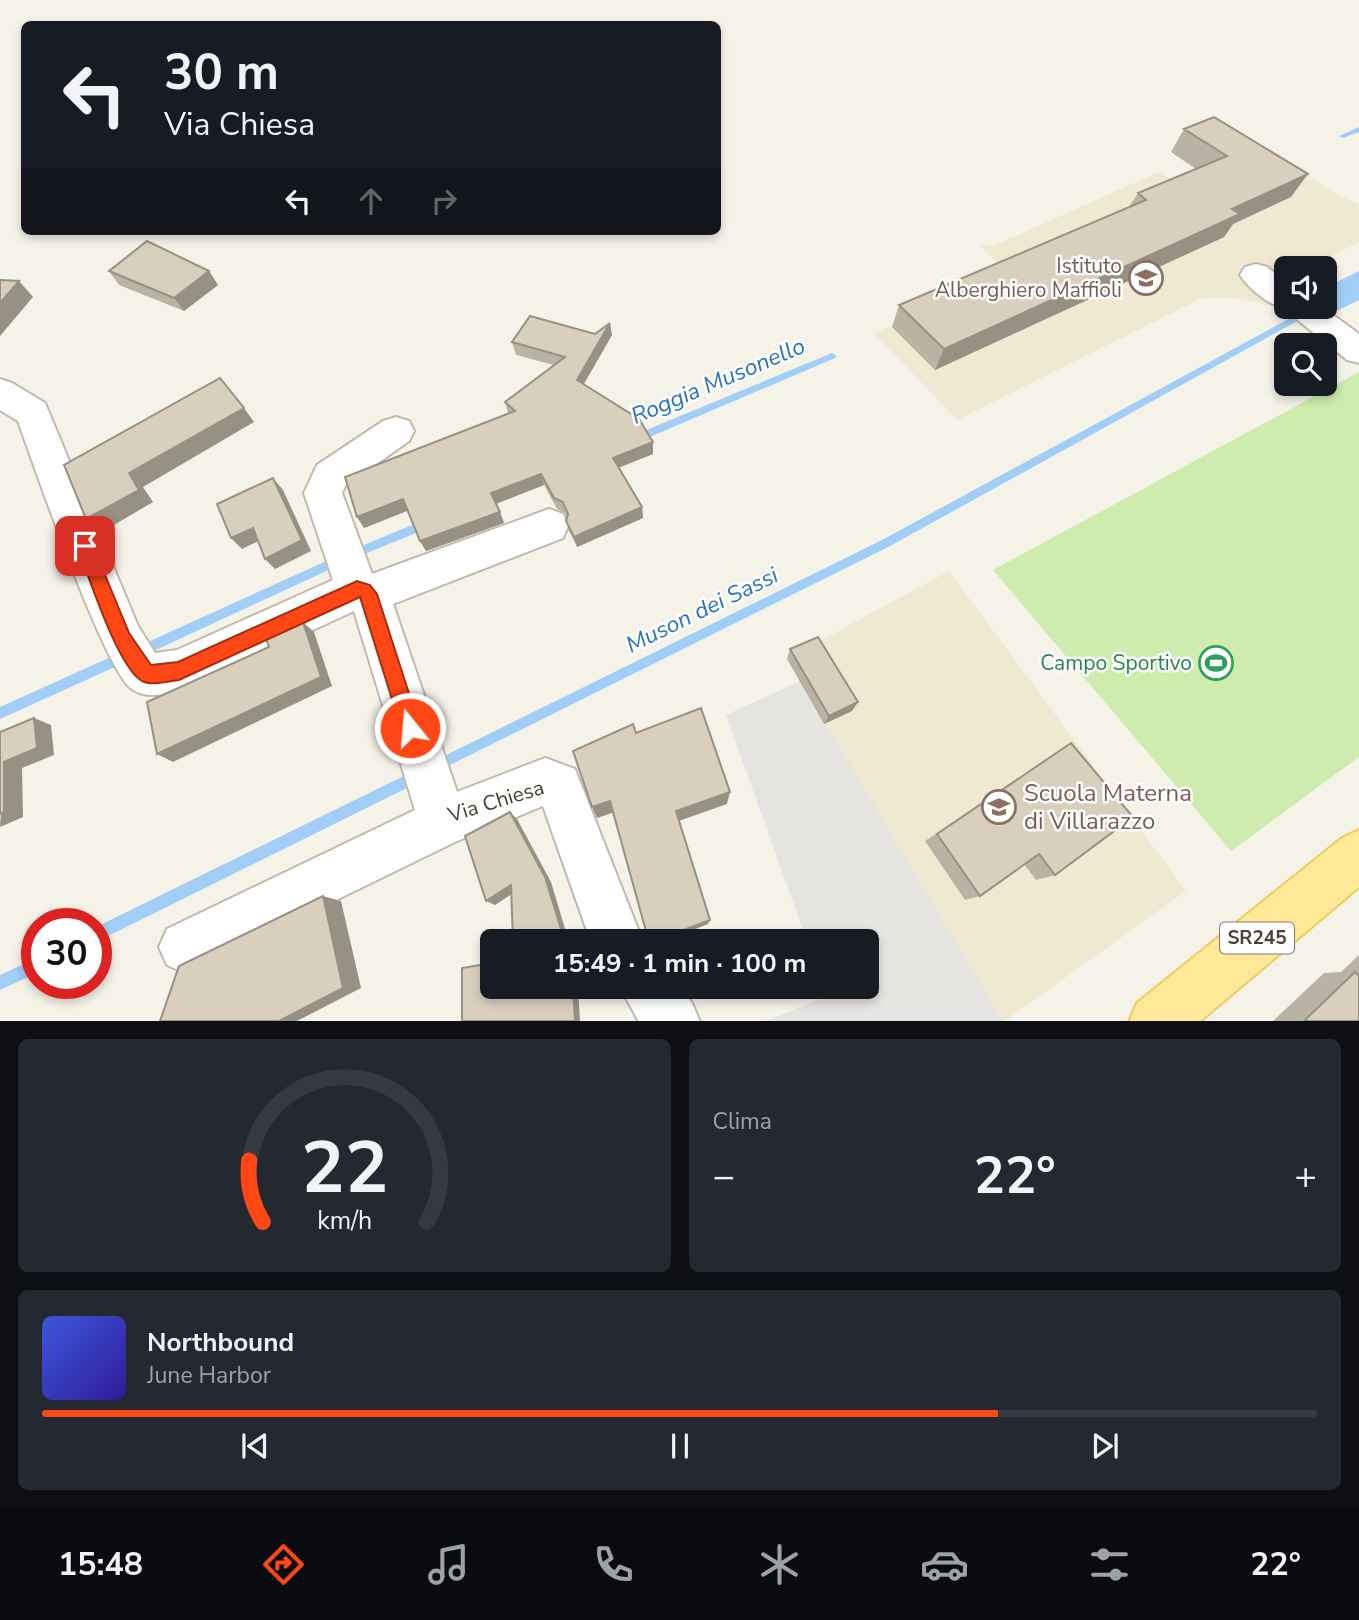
<!DOCTYPE html>
<html lang="it">
<head>
<meta charset="utf-8">
<style>
  :root { --surface:#171b24; --page:#242831; --text:#f1f3f6; --muted:#9ea1a6; --line:#363941; --accent:#ff4615 }
  body { margin:0; font-family:"Nunito Sans",sans-serif; background:var(--page); color:var(--text); height:100vh; display:flex; flex-direction:column; font-size:26px; white-space:nowrap }
  * { box-sizing:border-box; margin:0 }
  p { font-size:23px; color:var(--muted) }
  .icon { flex:none; width:38px; height:38px; fill:none; stroke:currentColor; stroke-width:2; stroke-linecap:round; stroke-linejoin:round }
  .map { position:relative; height:1021px; overflow:hidden }
  .panel { display:flex; flex-direction:column; gap:18px; padding:18px; background:#0d0f14; flex:1 }
  .panel>* { flex:none }
  .top-card { position:absolute; left:21px; top:21px; width:700px; height:214px; border-radius:10px; box-shadow:0 4px 10px #0003; background:#171b24; color:var(--text); overflow:hidden }
  .fabs { position:absolute; left:1274px; top:256px; display:grid; gap:14px }
  .fabs a { display:grid; place-items:center; width:63px; height:63px; border-radius:10px; background:var(--surface); box-shadow:0 4px 10px #0003; font-size:35px }
  .speed { position:absolute; left:21px; top:908px; display:flex; gap:14px; font-size:35px; font-weight:700; text-align:center }
  .speed>* { display:grid; place-content:center; width:91px; height:91px; border-radius:50%; background:var(--surface); box-shadow:0 4px 10px #0003; line-height:1 }
  .speed .limit { border:10px solid #d22; background:#fff; color:#111 }
  .pin { position:absolute; display:grid; place-items:center; width:60px; height:60px; color:#fff; margin:-30px; border-radius:14px; box-shadow:0 4px 10px #0006 }
  .me { position:absolute; width:77px; margin:-38px; rotate:343deg; stroke-linejoin:round; filter:drop-shadow(0 0 5px #0008) }
  .turn { display:flex; align-items:center; gap:24px; height:147px; padding:0 28px; font-size:32px }
  .turn .icon { width:91px; height:91px; stroke-width:2.5 }
  .turn b { display:block; font-size:49px; line-height:60px }
  .lanes { display:flex; align-items:center; height:66px; padding:0 28px; background:#0003; justify-content:center; gap:35px; direction:ltr }
  .lanes .off { opacity:.35 }
  .big { font-size:52px; font-weight:700; line-height:1.1 }
  .panel .widget { flex:1; display:flex; flex-direction:column; justify-content:center; gap:10px; min-width:0; padding:0 24px; border-radius:10px; background:var(--page) }
  .panel .dial { align-items:center; gap:0 }
  .dial svg { height:182px; overflow:visible; fill:none; stroke:var(--line); stroke-width:7; stroke-linecap:round; text-anchor:middle }
  .dial text { fill:var(--text); stroke:none }
  .song { display:flex; align-items:center; gap:21px }
  .cover { width:84px; height:84px; border-radius:10px; background:linear-gradient(135deg,hsl(230 70% 55%),hsl(250 70% 35%)) }
  .played { height:7px; border-radius:4px; background:linear-gradient(90deg,var(--accent) 75%,var(--line) 75%) }
  .keys { display:flex; justify-content:space-around; direction:ltr }
  .heat { display:flex; justify-content:space-between; align-items:center; font-size:38px; direction:ltr }
  .panel .tiles { flex:1; display:grid; gap:18px; grid-template-columns:1fr 1fr }
  .widget:last-child { grid-column:span 2 }
  .trip { position:absolute; left:480px; top:929px; width:399px; height:70px; border-radius:10px; background:var(--surface); box-shadow:0 4px 10px #0003; font-weight:700; line-height:70px; text-align:center }
  .tabs { display:flex; height:112px; justify-content:space-around; align-items:center; background:#090b0e; color:var(--muted) }
  .tabs .icon { width:49px; height:49px }
  .tabs .on { color:var(--accent) }
  .tabs b { font-size:32px; color:var(--text) }
  .map>svg:first-child { display:block }
  .education { fill:#efe9d1 }
  .green { fill:#cdecae }
  .parking { fill:#e6e4e0 }
  .water { fill:#a1cef6 }
  .lines { fill:none; stroke-linecap:round; stroke-linejoin:round }
  .stream { fill:#a1cef6; fill-rule:evenodd }
  .minor-casing { stroke:#c2bbaa; stroke-width:4 }
  .major-casing { stroke:#edcb5f; stroke-width:4 }
  .minor { fill:#fff; fill-rule:evenodd }
  .major { fill:#ffe897; fill-rule:evenodd }
  .wall { fill:#bab2a3 }
  .shaded-wall { fill:#979184 }
  .building { fill:#d8cfbd; stroke:#979184; stroke-width:2 }
  .route { fill:#ff4615; stroke:#a62e0e; stroke-width:2 }
  .labels { text-anchor:middle; dominant-baseline:central; stroke-width:5; stroke-linejoin:round; paint-order:stroke }
  .shield { fill:#fff; stroke:#807b72; stroke-width:2 }
  .shield-label { font-size:19px; font-weight:bold; fill:#494336 }
  .education-label { font-size:21px; fill:#785e54; stroke:#fff; text-anchor:end }
  .leisure-label { font-size:21px; fill:#27864d; stroke:#fff; text-anchor:end }
  .street-label { font-size:21px; fill:#494336; stroke:#fff }
  .water-label { font-size:23px; font-style:italic; fill:#2675be; stroke:#fff }
  .near-education-label { font-size:24px; fill:#785e54; stroke:#fff; text-anchor:start }
</style>
</head>
<body>
<div class="map">
<svg width="1359" height="1022" viewBox="0 0 1359 1022">
  <rect width="100%" height="100%" fill="#f5f2e8"/>
  <path class="education" d="M1200 140 1258 144 1338 195 1359 204V242L1310 268H1286V280L1281 293 1286 299 1271 306 1237 298H1202L957 420 874 333 1010 274 979 245H995L1159 172 1196 197 1221 185 1171 152Z
    M949 571 1186 891 1005 1021H1001L787 659Z"/>
  <path class="green" d="M1359 372V757L1231 851 993 570Z"/>
  <path class="parking" d="M800 681 1003 1021H766L826 997 823 987H866V942L807 941 726 715Z"/>
  <path class="water" d="M1359 271V300L1324 317 1311 306H1325V288Z"/>
  <g class="lines">
    <path class="stream" d="M1359 127V132L1343 138 1339 136Z
      M1307 309 1310 310V314L890 546 438 771 434 773 430 771 428 767 430 763 882 540Z
      M832 353 837 356 835 358 638 442 635 443 630 439 632 436Z
      M424 520 428 522 429 525 428 528 367 553 363 555 359 553 358 550 359 547Z
      M333 558 337 560 338 563 337 566 158 649 154 650 150 649 148 645 150 641Z
      M113 656 117 658 119 662 117 666 0 719V707Z
      M416 770 421 771 422 776 421 781 96 942V927Z
      M37 958V973L0 990V975Z"/>
    <g class="minor-casing">
      <path id="minor" d="M1256 264 1267 267 1286 282V306H1321L1359 334V363L1347 360 1283 308C1268 304 1249 289 1240 275L1245 267Z
        M0 379 12 383 45 403 138 626 155 653 177 650 333 580 304 493 317 465 383 421 396 417 409 421 414 431 409 441 345 486 342 493 372 574 549 509 563 514 568 526 563 538 393 604 457 792 545 758 575 769 643 942H591L543 806 457 841 203 965 185 973 167 965 159 947 167 929 415 810 354 611 179 692C162 694 147 699 132 689 104 670 34 465 18 421L0 410Z
        M620 987H680L692 1003 700 1022H639Z"/>
    </g>
    <g class="major-casing">
      <path id="major" d="M1359 830V887L1199 1022H1129L1137 1003 1342 838Z"/>
    </g>
    <use href="#minor" class="minor"/>
    <use href="#major" class="major"/>
  </g>
  <path class="wall" d="M1184 129 1291 197 1233 224 1224 237 935 370 892 327 899 305 1129 207 1138 193 1196 169 1171 152Z
    M109 271H209L218 285 184 311 119 285Z
    M595 334 612 335 584 384 653 442V454L619 468 642 507 643 518 577 547 569 531 566 521 567 517 565 513 557 509 544 485 496 504 504 523 426 551 420 541 407 511 364 528 508 413 505 402 554 365 516 355 512 342Z
    M790 649 858 702 852 711 824 724 787 659Z
    M1071 743 1055 875 1036 880 1024 864 980 896 965 900 925 841Z
    M1359 955V1021H1273L1324 973 1341 972Z"/>
  <path class="shaded-wall" d="M1308 174 1291 197 1233 224 1224 237 935 370 944 349 1232 209Z
    M209 271 218 285 184 311 174 298Z
    M19 281 33 297 0 336V303Z
    M610 323 612 335 579 392 577 380Z
    M244 408 254 422 143 487 153 502 102 532 86 519 129 473Z
    M653 442V454L614 469 613 458Z
    M541 474 544 485 495 504 491 493Z
    M273 478 283 490 311 551 275 569 265 559Z
    M403 499 409 510 364 528 357 517Z
    M642 507 643 518 577 547 574 537Z
    M500 512 504 523 426 551 420 541Z
    M253 528 263 539 242 549 231 538Z
    M303 622 314 632 332 686 173 762 157 754Z
    M858 702 852 711 824 724 829 716Z
    M34 718 51 725 54 755 22 768 23 817 0 827 4 762Z
    M730 792 727 804 676 822V811Z
    M610 801 615 812 597 818 592 807Z
    M510 812 517 819 551 882 569 942H565Z
    M511 885 518 890 495 905 486 901Z
    M323 896 341 901 361 988 297 1021H279Z
    M710 920 708 924 662 942H652Z
    M573 987H578L580 1021H575Z"/>
  <path class="building" d="M1214 117 1308 174 1232 209 1240 214 944 349 899 305 1146 200 1138 193 1227 156 1184 129Z
    M147 241 209 271 174 298 109 271Z
    M0 280 19 281 0 303Z
    M530 316 595 334 610 323 577 380 639 419 653 442 613 458 642 507 574 537 566 521 568 514 563 502 554 498 541 474 491 493 500 512 420 541 403 499 357 517 345 477 515 411 505 402 565 357 512 342Z
    M220 378 244 408 129 473 139 490 86 519 64 465Z
    M273 478 302 540 265 559 253 528 231 538 217 504Z
    M303 622 321 677 157 754 147 702 269 647 266 639Z
    M818 637 858 702 829 716 790 649Z
    M701 708 730 792 676 811 710 920 652 942H649L610 801 592 807 573 751 633 724 636 733Z
    M34 718 37 748 4 762V812L0 814V732Z
    M1071 743 1133 817 1055 875 1039 854 980 896 937 834Z
    M510 812 545 877 565 942H513L511 885 486 901 465 836Z
    M323 896 343 988 279 1021H160L179 966Z
    M492 963V987H573L575 1021H462V968Z
    M1355 972 1359 976V1021H1304Z"/>
  <path class="route" d="M85 539 93 546 129 633 151 665 178 662 357 581 370 585 377 594 420 728 417 735 410 738 404 735 401 728 360 597 179 680C169 681 152 686 142 681 117 666 89 576 77 546Z"/>
  <defs>
    <g id="school-ring" transform="scale(1.75)"><circle r="9.5" fill="#fff" stroke="#8d6e63" stroke-width="1.5"/><path d="M0-5L7-2L0 1L-7-2ZM-4 1L0 2.5L4 1V4Q0 6-4 4Z" fill="#8d6e63"/></g>
    <g id="stadium-ring" transform="scale(1.75)"><circle r="9.5" fill="#fff" stroke="#2e9e5b" stroke-width="1.5"/><path d="M0-5a6.5 5 0 1 0 0 10a6.5 5 0 1 0 0-10ZM-3.5-1.8h7v3.6h-7Z" fill="#2e9e5b"/></g>
  </defs>
  <g fill-rule="evenodd">
    <use href="#school-ring" x="1146" y="278"/>
    <use href="#stadium-ring" x="1216" y="663"/>
    <use href="#school-ring" x="999" y="807"/>
  </g>
  <g class="labels">
    <rect class="shield" x="1220" y="922.5" width="74" height="31" rx="5"/>
    <g class="shield-label">
      <text x="1257" y="938">SR245</text>
    </g>
    <g class="education-label">
      <text x="1122" y="266">Istituto<tspan x="1122" dy="24">Alberghiero Maffioli</tspan></text>
    </g>
    <g class="leisure-label">
      <text x="1192" y="663">Campo Sportivo</text>
    </g>
    <g class="street-label">
      <text transform="translate(496 801) rotate(-17)">Via Chiesa</text>
    </g>
    <g class="water-label">
      <text transform="translate(718 381) rotate(-23)">Roggia Musonello</text>
      <text transform="translate(702 610) rotate(-26)">Muson dei Sassi</text>
    </g>
    <g class="near-education-label">
      <text x="1024" y="793">Scuola Materna<tspan x="1024" dy="28">di Villarazzo</tspan></text>
    </g>
  </g>
</svg>
<div class="fabs">
<a><svg class="icon" aria-label="sound" viewBox="0 0 24 24"><path d="M4 9h4l5-4v14l-5-4H4zM17 9q2 3 0 6"/></svg></a>
<a><svg class="icon" aria-label="search" viewBox="0 0 24 24"><circle cx="10" cy="10" r="6"/><path d="M15 15l6 6"/></svg></a>
</div>
<div class="speed"><div class="limit">30</div></div>
<div class="pin" style="left:85px;top:546px;background:#d93025"><svg class="icon" aria-label="arrive" viewBox="0 0 24 24"><path d="M6 21V4h12l-3 4 3 4H6"/></svg></div>
<svg class="me" style="left:410px;top:728px" viewBox="-20 -20 40 40"><circle r="17" fill="#ff4615" stroke="#fff" stroke-width="3"/><path d="M0-11L8 9 0 5-8 9z" fill="#fff"/></svg>
<div class="trip">15:49 · 1 min · 100 m</div>
<div class="top-card">
<div class="turn"><svg class="icon" aria-label="left" viewBox="0 0 24 24"><path d="M17 20v-9H6M10 6l-5 5 5 5"/></svg><div><b>30 m</b>Via Chiesa</div></div>
<div class="lanes"><svg class="icon" aria-label="left" viewBox="0 0 24 24"><path d="M17 20v-9H6M10 6l-5 5 5 5"/></svg><svg class="icon off" aria-label="ahead" viewBox="0 0 24 24"><path d="M12 20V5M6 11l6-6 6 6"/></svg><svg class="icon off" aria-label="right" viewBox="0 0 24 24"><path d="M7 20v-9h11M14 6l5 5-5 5"/></svg></div>
</div>
</div>
<section class="panel">
<div class="tiles">
<div class="widget dial"><svg viewBox="0 0 100 80">
<path d="M14 69A42 42 0 1 1 86 69"/>
<path d="M14 69A42 42 0 0 1 8 42" stroke="#ff4615"/>
<text x="50" y="56" font-size="32" font-weight="700">22</text>
<text x="50" y="72" font-size="11">km/h</text>
</svg></div>
<div class="widget"><p>Clima</p>
<div class="heat"><a>−</a><b class="big">22°</b><a>+</a></div>
</div>
<div class="widget">
<div class="song"><i class="cover"></i><div><b>Northbound</b><p>June Harbor</p></div></div>
<div class="played"></div>
<div class="keys"><svg class="icon" aria-label="previous" viewBox="0 0 24 24"><path d="M18 5L8 12l10 7zM5 5v14"/></svg><svg class="icon" aria-label="pause" viewBox="0 0 24 24"><path d="M8 5v14M16 5v14"/></svg><svg class="icon" aria-label="next" viewBox="0 0 24 24"><path d="M6 5l10 7-10 7zM19 5v14"/></svg></div>
</div>
</div>
</section>
<nav class="tabs">
<b>15:48</b>
<svg class="icon on" aria-label="directions" viewBox="0 0 24 24"><path d="M12 3l9 9-9 9-9-9zM9 14v-3h6M13 9l2 2-2 2"/></svg>
<svg class="icon" aria-label="music" viewBox="0 0 24 24"><path d="M9 18V5l10-2v13"/><circle cx="6" cy="18" r="3"/><circle cx="16" cy="16" r="3"/></svg>
<svg class="icon" aria-label="phone" viewBox="0 0 24 24"><path d="M5 4h4l2 5-3 2q2 4 5 5l2-3 5 2v4C11 20 4 13 5 4z"/></svg>
<svg class="icon" aria-label="climate" viewBox="0 0 24 24"><path d="M12 3v18M4 7l16 10M4 17L20 7"/></svg>
<svg class="icon" aria-label="car" viewBox="0 0 24 24"><path d="M5 17H2v-5l4-1 3-4h7l3 4 3 1v5h-3M9 17h6M6 11h13"/><circle cx="7" cy="17" r="2"/><circle cx="17" cy="17" r="2"/></svg>
<svg class="icon" aria-label="filters" viewBox="0 0 24 24"><path d="M4 7h16M4 17h16"/><circle cx="9" cy="7" r="2"/><circle cx="15" cy="17" r="2"/></svg>
<b>22°</b>
</nav>
</body>
</html>
